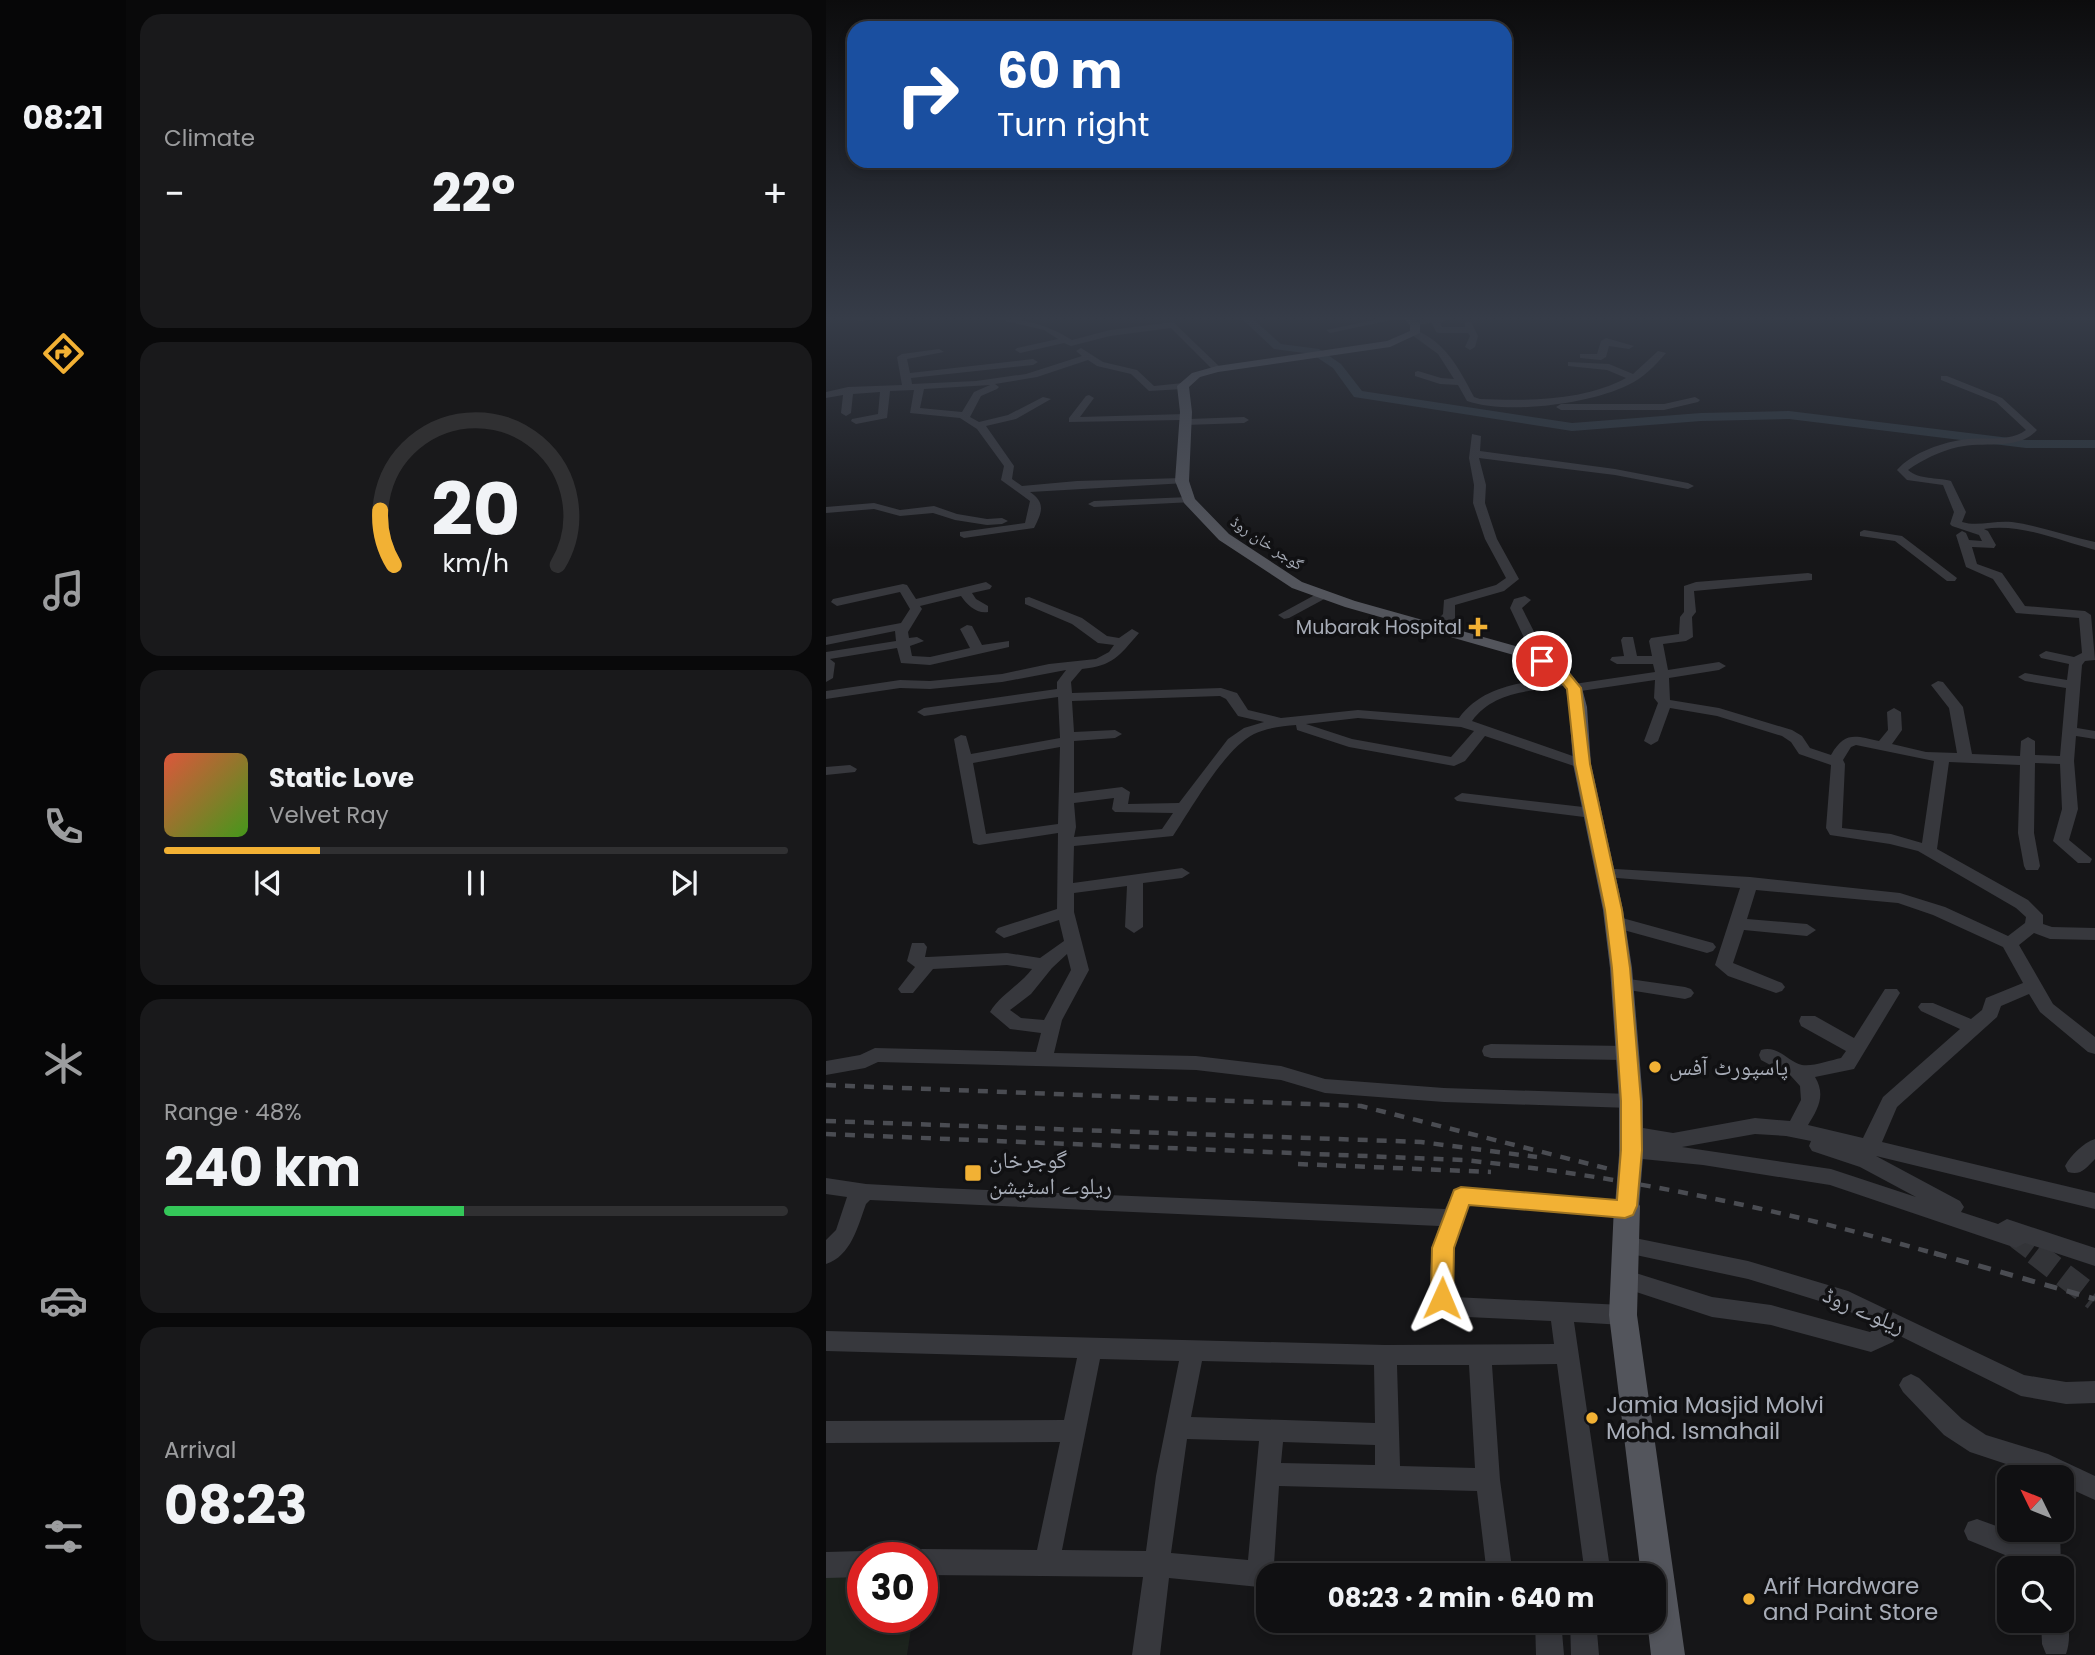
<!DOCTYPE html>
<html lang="en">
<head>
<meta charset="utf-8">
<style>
  :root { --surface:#101012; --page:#19191b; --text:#f1f3f6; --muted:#9c9d9f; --line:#303032; --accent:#f2b134 }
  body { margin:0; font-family:Poppins,"Noto Naskh Arabic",sans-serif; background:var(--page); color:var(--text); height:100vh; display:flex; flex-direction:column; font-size:26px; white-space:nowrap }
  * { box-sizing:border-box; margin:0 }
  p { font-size:23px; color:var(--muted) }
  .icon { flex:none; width:38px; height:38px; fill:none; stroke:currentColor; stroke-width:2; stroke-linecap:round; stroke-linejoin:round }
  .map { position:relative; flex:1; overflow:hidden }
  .drawer { display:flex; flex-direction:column; gap:14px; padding:14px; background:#09090a; width:700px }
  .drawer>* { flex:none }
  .top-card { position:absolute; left:21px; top:21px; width:665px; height:147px; border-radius:21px; box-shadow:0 4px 10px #0003,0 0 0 2px var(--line); background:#1a4fa0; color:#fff; overflow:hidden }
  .needle { width:46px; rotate:313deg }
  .fabs { position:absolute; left:1171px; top:1465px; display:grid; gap:14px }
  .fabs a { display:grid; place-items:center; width:77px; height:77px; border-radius:14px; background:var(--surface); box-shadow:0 4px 10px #0003,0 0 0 2px var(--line); font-size:35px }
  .speed { position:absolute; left:21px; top:1542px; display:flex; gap:14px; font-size:35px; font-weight:700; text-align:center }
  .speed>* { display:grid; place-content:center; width:91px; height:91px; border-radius:50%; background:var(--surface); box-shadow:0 4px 10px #0003,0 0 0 2px var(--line); line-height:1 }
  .speed .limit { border:10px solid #d22; background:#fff; color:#111 }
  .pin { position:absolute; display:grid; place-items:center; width:60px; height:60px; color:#fff; margin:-30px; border:4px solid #fff; border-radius:50%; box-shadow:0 2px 7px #0007 }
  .me { position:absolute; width:77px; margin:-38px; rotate:1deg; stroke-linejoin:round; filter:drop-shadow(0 0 5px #0008) }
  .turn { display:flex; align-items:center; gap:24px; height:147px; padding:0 35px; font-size:32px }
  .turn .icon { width:91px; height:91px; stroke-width:2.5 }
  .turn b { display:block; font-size:49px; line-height:60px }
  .big { font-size:52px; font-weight:700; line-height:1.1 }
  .drawer .widget { flex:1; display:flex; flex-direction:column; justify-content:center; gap:10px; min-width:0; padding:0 24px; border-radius:21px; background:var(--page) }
  .drawer .dial { align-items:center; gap:0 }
  .dial svg { height:182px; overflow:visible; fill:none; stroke:var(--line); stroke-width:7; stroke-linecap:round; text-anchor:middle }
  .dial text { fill:var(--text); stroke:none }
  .song { display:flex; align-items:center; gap:21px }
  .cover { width:84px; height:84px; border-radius:10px; background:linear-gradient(135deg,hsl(10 70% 55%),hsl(100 70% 35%)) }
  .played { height:7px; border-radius:4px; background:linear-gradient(90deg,var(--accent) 25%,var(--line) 25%) }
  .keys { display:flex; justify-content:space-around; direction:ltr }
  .heat { display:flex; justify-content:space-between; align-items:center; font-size:38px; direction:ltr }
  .charge { height:10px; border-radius:5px; background:linear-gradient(90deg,#34c759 48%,var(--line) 0) }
  .trip { position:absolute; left:430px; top:1563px; width:410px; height:70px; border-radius:21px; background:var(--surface); box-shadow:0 4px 10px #0003,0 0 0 2px var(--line); font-weight:700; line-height:70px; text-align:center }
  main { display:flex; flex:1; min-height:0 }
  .menu { display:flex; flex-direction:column; width:126px; justify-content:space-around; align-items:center; background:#060607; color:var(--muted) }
  .menu .icon { width:49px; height:49px }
  .menu .selected { color:var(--accent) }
  .menu b { font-size:32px; color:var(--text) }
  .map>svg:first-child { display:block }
  .green { fill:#1c231d }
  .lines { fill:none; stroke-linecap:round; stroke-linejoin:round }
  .river { fill:#2c353c; fill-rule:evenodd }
  .minor-tunnel-far1 { stroke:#333438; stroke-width:19; stroke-dasharray:19 10; stroke-linecap:butt }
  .minor-tunnel { stroke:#333438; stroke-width:24; stroke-dasharray:24 12; stroke-linecap:butt }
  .minor { fill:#37383d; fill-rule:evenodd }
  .major { fill:#53555c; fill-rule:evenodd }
  .rail-far1 { stroke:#4a4c52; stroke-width:4.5; stroke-dasharray:10 9; stroke-linecap:butt }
  .rail { stroke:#4a4c52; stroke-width:5; stroke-dasharray:13 10; stroke-linecap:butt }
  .major-bridge { stroke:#53555c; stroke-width:24 }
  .route { fill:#f2b134; stroke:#9d7322; stroke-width:2 }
  .poi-dot { fill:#f2b134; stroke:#111113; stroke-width:2.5 }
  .labels { text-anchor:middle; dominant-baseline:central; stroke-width:7; stroke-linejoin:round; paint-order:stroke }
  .far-street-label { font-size:16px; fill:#a8adb8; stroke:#111113 }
  .poi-label { font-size:19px; fill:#a8adb8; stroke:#111113; text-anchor:end }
  .near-poi-label { font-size:23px; fill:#a8adb8; stroke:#111113; text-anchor:start }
  .near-street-label { font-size:23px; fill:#a8adb8; stroke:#111113 }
</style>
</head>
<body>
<main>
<nav class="menu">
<b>08:21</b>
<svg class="icon selected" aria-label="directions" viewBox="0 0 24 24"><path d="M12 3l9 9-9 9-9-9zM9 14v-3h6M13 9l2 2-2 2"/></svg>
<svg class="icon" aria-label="music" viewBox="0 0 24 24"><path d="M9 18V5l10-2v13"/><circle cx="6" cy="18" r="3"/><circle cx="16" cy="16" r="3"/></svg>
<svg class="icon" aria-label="phone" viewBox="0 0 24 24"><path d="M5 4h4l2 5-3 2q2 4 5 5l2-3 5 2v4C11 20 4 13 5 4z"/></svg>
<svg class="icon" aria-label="climate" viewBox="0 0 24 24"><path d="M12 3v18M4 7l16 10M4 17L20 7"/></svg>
<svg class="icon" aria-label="car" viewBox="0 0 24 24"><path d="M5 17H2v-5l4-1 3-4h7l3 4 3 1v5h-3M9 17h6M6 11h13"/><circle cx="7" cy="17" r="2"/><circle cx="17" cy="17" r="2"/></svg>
<svg class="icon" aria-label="filters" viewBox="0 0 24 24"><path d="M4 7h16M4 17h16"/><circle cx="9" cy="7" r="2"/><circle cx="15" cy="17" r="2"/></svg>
</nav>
<section class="drawer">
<div class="widget"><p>Climate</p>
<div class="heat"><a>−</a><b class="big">22°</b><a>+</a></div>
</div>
<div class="widget dial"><svg viewBox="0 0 100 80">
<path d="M14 69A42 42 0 1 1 86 69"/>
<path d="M14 69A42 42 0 0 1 8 45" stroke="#f2b134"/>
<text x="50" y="56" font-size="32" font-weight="700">20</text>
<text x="50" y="72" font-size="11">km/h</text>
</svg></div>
<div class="widget">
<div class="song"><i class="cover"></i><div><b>Static Love</b><p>Velvet Ray</p></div></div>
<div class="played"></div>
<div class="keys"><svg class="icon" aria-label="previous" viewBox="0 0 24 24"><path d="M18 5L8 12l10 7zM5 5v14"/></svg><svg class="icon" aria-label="pause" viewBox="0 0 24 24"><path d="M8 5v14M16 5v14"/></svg><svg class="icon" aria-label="next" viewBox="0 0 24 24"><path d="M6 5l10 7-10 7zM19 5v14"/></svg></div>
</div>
<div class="widget"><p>Range · 48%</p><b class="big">240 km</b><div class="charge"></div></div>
<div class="widget"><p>Arrival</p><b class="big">08:23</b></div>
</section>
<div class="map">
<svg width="1269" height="1655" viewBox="0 0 1269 1655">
  <rect width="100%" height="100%" fill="#161618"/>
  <path class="green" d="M0 1576 37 1578V1617H87L81 1655H0Z"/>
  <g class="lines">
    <path class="river" d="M415 318H426L455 344 493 349 515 364 536 391 746 423 875 413 963 411 1200 440H1269V448H1200L963 419 875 421 746 431 528 397 507 368 486 354 448 349Z"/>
    <path class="minor-tunnel-far1" d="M1190 1239 1211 1255"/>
    <path class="minor-tunnel" d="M1209 1253 1269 1299"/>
    <path class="minor" d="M24 318H46C41 322 28 322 24 318Z
      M167 318C196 318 221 324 246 340L284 330 347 322 396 369 388 371 345 328 284 336 245 346 238 343 194 353 189 350 191 348 232 339 218 330Z
      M558 318H575L504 333 500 330Z
      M602 318H629L614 322 616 327H639V322H645L652 336 649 347 644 350 639 347 644 336 642 333H613L610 332 606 323 587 325 583 322Z
      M589 330C619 341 634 370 648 397L654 399C701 401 758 401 800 378L781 370 742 366V362L783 364 807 374 832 351 840 353C829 366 817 378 802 385 764 404 681 415 641 401L632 385 614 384 589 376V372L592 371 615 378 628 379 612 354 586 335 585 333Z
      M780 338 808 346 803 349 783 346 780 357 775 360 754 358V354H771L775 341Z
      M255 348 277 362 311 370 328 386 357 383 362 386 357 389 323 391 305 374 271 366 262 360 211 377 169 384 173 387 171 389 155 396 144 417 153 422 182 415 217 397 225 399 190 419 160 426 188 466 186 479 196 486 251 481 356 478 360 479V483L204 492C220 503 216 512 208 528L138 538 134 536V532L199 523 204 501 175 480 178 466 151 429 134 418 84 413 88 390 64 391 61 418 30 424 25 421 26 419 52 414 54 392 27 394 25 413 20 416 15 413 17 395 0 398V392L22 387 76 385 71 357 76 354 113 349 118 352 81 359 84 373 207 359 212 362 207 365 85 378 86 384 150 381 200 374 256 356 250 351ZM164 385 148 392 136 412 94 408 98 389Z
      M1115 376H1121L1176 398 1211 430C1192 451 1158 441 1132 447 1114 451 1096 460 1082 470 1094 480 1110 477 1125 481L1140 512 1136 522C1152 527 1169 520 1186 522 1214 526 1241 536 1269 542V550C1234 541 1195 523 1158 529L1162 531 1170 545 1168 548 1146 547 1151 564 1176 573 1199 606 1259 611 1265 615 1269 660 1259 661 1256 665 1251 728 1269 731V739L1250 736 1248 761 1252 809 1243 840 1266 859 1264 863H1252L1227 841 1236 809 1234 764 1209 763 1208 833 1214 866 1212 870H1200L1198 866 1192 833 1194 765 1123 762 1111 849 1202 900 1217 915V924L1226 927 1269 928V940L1224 939 1208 933 1193 945 1227 1004 1269 1037V1054L1262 1052 1214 1012 1203 994 1175 1006 1171 1017 1071 1107 1056 1142 1269 1193V1209L1050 1156 1134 1201 1138 1207 1135 1212 1172 1224 1181 1219 1269 1248V1266L1199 1243 1190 1248 1004 1185 877 1165 806 1158 799 1156 796 1150 799 1144 811 1143 798 1139 795 1134 798 1129 805 1126 847 1133 929 1118 964 1121 975 1100 974 1086 965 1076 935 1060 933 1055 935 1050C952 1045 961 1061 976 1065 986 1067 1005 1060 1015 1058L1020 1051 975 1026 973 1021 975 1016H989L1028 1038 1059 989H1071L1074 993 1028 1069 989 1077C1000 1095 992 1109 982 1125L1037 1138 1057 1097 1134 1029 1095 1011 1092 1007 1095 1003H1107L1145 1019 1156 1010 1160 998 1197 983 1177 947 1107 915 1072 903 930 890 921 919 981 924 990 930 981 936 918 930 907 963 956 983 959 987 956 991 950 993 902 976 889 965 914 888 779 877 773 876 771 872 773 868 924 877 1074 893 1119 907 1182 936 1199 923 1200 917 1190 908 1092 851 1064 844 1004 835 1000 828 1005 765 973 754 965 742 956 736 891 716 844 708 832 741 825 745 818 741 832 703 828 698 829 680 748 692 741 688 748 684 829 672 827 664H791L784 660 786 657 798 656 795 640 797 637H807L811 656H826L823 641 825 638 853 634 854 617 858 612V586L870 582 982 573 986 574V580L868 591 870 612 866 617 867 637 860 641 837 644 842 670 893 662 900 666 893 670 843 678 844 700 893 708 966 730 976 736 984 748 1005 755C1019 731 1029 736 1053 741L1062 730 1061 712 1068 708 1075 712 1076 730 1066 744 1100 752 1131 753 1123 708 1105 685 1112 681 1117 682 1137 707 1146 754 1194 756 1195 741 1202 737 1209 741V755L1234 756 1240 688 1199 681 1192 677 1199 673 1241 680 1243 664 1215 658 1213 655 1220 651 1248 657 1256 653 1253 618 1190 613 1167 579 1140 567 1130 535 1136 531 1140 533 1143 540 1156 541 1153 535 1126 526 1124 524 1128 512 1117 485 1081 480 1071 470C1087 452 1117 442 1141 439 1160 437 1184 442 1200 430L1170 402 1115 380ZM1030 745 1108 761 1096 843 1065 834 1016 828 1019 764 1017 760 1025 747ZM929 1134 960 1136 985 1141 983 1146 986 1151 1034 1167 1090 1197 1005 1169 856 1147Z
      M263 395 268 398 254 417 359 414 363 415V419L418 417 423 420 418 423 359 425 355 424V420L243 422V418L260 396Z
      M869 397 874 400 872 402 838 410H735L730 407 735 404H838Z
      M646 434 655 436 654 451 789 469 862 483 868 486 862 489 789 475 653 458 660 485 659 503 671 539 693 579 678 591 629 605V618L610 632 604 628 617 614 618 600 670 585 680 578 659 539 647 503 648 485 643 458Z
      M363 497 367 498V502L268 507 262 504 268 501Z
      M48 503 74 510 108 506 131 514 161 519 176 518 182 521 176 524 161 525 129 520 107 513 74 516 48 509 0 513V507Z
      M1038 530 1076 536 1131 578 1129 581H1121L1069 541 1034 536V532Z
      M160 582 166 586 164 589 146 593 150 599 162 606V612C151 614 141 605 135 596L94 606 96 609 82 632 83 638 91 637 98 641 84 646 86 656 104 657 144 648 134 629 141 625 146 626 156 645 183 641V647L104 665 75 663 71 648 4 659 9 663 7 678 0 682V652L70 641 69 631 0 645V637L75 623 84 609 74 592 11 606 5 602 7 599 77 584 81 585 90 599Z
      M498 590 504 594 502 597 463 618 458 619 452 615Z
      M699 596 705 600 696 608 723 661 721 664 716 665 709 661 684 608 688 599Z
      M203 597 256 618 281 636 293 638 306 629 313 633C293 656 287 666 256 669L245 682 246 693 395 688 411 693 422 710 455 718 532 710 633 718C659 683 702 682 742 677L747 678 749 681 747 684C711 692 670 688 646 721L761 761 763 764 756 768 751 767 659 736 639 761 628 766 523 747 471 730 470 725C457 726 440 728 428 734 399 748 365 809 347 836L248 846 247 883 356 868 364 873 356 878 317 883V927L308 933 299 927 301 886 248 893V912L263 970 236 1020 228 1053 370 1056 455 1066 499 1079 618 1088 805 1094 812 1096 815 1101 812 1106 805 1108 618 1102 499 1093 455 1080 370 1070 52 1062 39 1068 0 1075V1061L34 1055 49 1048 210 1052 215 1033 184 1029 164 1012C174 995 193 986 206 969L181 965 107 969 87 993H75L72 989 89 967 81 961 86 943H98L101 947 99 957H102L181 953 214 958 238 941 233 920 178 938 169 932 172 928 231 909 232 833 153 845 147 843 128 739 135 735 140 736 145 754 234 738 232 697 98 716 91 712 98 708 231 689V682L240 670 176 682 104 689 74 688 0 699V691L74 680 104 681 176 674 223 664 270 659 283 652 288 645 272 643 246 624 199 604V598ZM394 696 400 699 412 716 438 722 418 728 402 739 353 803 302 804 304 792 296 787 248 793V741L289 738 296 734 289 730 248 732 246 701ZM532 718 635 727 648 731 625 757 526 739 480 724ZM234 747 232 824 160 834 147 763ZM288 798 286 809 289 812 347 813 336 829 248 837 250 827 248 803ZM241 954 245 970 218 1020 195 1018 184 1010 205 994 226 968Z
      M24 765 31 769 29 772 0 775V767Z
      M636 793 766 808 774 813 766 818 631 801 628 798Z
      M789 916 887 943 890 947 887 951 881 953 783 926 780 922Z
      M796 978 859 987 865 989 868 993 865 997 859 999 790 988 787 984 790 980Z
      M665 1044 800 1046 807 1048 809 1053 807 1058 800 1060 665 1058 658 1056 656 1051 658 1046Z
      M1269 1139V1159C1260 1168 1255 1176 1242 1172L1239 1166C1245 1155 1257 1143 1269 1139Z
      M0 1178 40 1184 113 1188 619 1209 628 1190 635 1188 806 1203 810 1209 806 1215 799 1217 642 1205 628 1248 627 1297 797 1305 805 1308 808 1315 805 1322 797 1325 748 1322 785 1575H759L731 1364 666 1365 674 1480 687 1575H661L651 1491 453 1486 448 1564 452 1566 456 1575H443V1588L343 1578 334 1655H306L317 1577 96 1575V1558H85L87 1553 96 1549 211 1550 234 1442 0 1443V1421L238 1420 251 1358 0 1351V1331L559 1345 728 1344 725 1321 620 1316 612 1313C598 1288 605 1252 613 1226L44 1200 40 1204C32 1226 25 1256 0 1264V1240L10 1230 21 1197 0 1194ZM274 1359 353 1361 330 1476 320 1551 236 1550ZM376 1361 548 1365 549 1423 365 1417ZM571 1365H643L649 1468 574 1466ZM361 1439 433 1441 422 1560 345 1553ZM457 1442 549 1445V1465L455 1463Z
      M799 1236 922 1261 1022 1291 1198 1375 1240 1382 1269 1381V1403L1240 1404 1195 1396 1072 1335 1067 1342 1045 1352 945 1325 886 1317 789 1285 786 1278 789 1271 797 1269 886 1297 945 1305 1044 1332 1053 1326 1016 1308 922 1279 791 1251 788 1245 791 1239Z
      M1085 1374 1093 1378 1136 1419 1160 1435 1222 1454 1269 1476V1500L1236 1485V1477H1219L1144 1452 1118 1435 1077 1392 1073 1385 1077 1378Z
      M1151 1519 1209 1540 1208 1530H1234L1235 1568H1211L1142 1540 1138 1531 1142 1522Z
      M37 1551 47 1558H37V1577L0 1578V1552Z
      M1236 1610C1244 1621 1245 1640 1240 1654H1220L1216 1644 1215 1620H1236Z
      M709 1620H735L738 1655H710Z
      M744 1620H770L773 1655H745Z"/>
    <path class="major" d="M578 318H589L594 324V333L564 347 392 372 374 377 363 387 366 412 363 481 369 499 403 534 476 582 529 601 714 653 738 665 756 688 761 707 765 764 797 910 806 968 817 1101V1156L814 1163 805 1166 796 1163 793 1156V1101L784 968 777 910 747 764 743 707 740 689 726 673 702 659 519 607 466 588 393 540 358 503 349 481 354 412 351 386 366 373 391 366 561 341 584 331V325Z
      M801 1196 810 1199 814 1206 811 1315 859 1655H825L821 1620H828V1575H815L783 1315 788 1206 792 1199Z"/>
    <path class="rail-far1" d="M0 1085 535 1106 783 1169
      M0 1121 595 1142 711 1157
      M0 1134 637 1160C799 1176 958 1210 1114 1255
      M472 1164 665 1172"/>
    <path class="rail" d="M1108 1253 1269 1299"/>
    <path class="major-bridge" d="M801 1206 805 1156"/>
  </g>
  <linearGradient id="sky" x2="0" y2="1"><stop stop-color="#0c0c0d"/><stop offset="0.58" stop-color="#363c48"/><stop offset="1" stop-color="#363c48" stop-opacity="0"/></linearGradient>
  <rect width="1269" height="549" fill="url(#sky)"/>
  <path class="route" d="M716 657 737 666 755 688 764 764 796 910 804 968 815 1101 816 1150 811 1206 807 1215 799 1218 643 1205 628 1248 627 1298 624 1305 616 1308 608 1305 605 1298 606 1248 628 1190 635 1187 791 1200 795 1150V1101L786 968 779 910 749 764 741 689 727 672 709 661Z"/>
  <g class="poi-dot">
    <path d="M648.5 616.5h7v7h7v7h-7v7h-7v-7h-7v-7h7z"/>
    <circle cx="829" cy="1067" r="7"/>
    <rect x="138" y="1164" width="18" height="18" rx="3.5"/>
    <circle cx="766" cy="1418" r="7"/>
    <circle cx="923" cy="1599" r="7"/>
  </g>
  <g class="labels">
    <g class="far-street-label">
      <text transform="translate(441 543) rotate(34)">گوجر خان روڈ</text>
    </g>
    <g class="poi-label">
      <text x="636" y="627">Mubarak Hospital</text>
    </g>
    <g class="near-poi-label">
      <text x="843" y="1067">پاسپورٹ آفس</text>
      <text x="163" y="1160">گوجرخان<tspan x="163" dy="26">ریلوے اسٹیشن</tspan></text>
      <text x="780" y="1405">Jamia Masjid Molvi<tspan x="780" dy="26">Mohd. Ismahail</tspan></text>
      <text x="937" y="1586">Arif Hardware<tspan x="937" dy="26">and Paint Store</tspan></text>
    </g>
    <g class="near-street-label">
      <text transform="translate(1038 1310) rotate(23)">ریلوے روڈ</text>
    </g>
  </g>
</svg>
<div class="fabs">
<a><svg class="needle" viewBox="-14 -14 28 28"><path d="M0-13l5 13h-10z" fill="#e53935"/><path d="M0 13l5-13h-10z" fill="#9c9d9f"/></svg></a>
<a><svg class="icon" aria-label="search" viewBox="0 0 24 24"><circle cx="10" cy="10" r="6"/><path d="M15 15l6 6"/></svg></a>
</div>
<div class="speed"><div class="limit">30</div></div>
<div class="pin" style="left:716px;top:661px;background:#d93025"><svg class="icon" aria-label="arrive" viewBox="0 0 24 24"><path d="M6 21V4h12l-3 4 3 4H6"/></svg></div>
<svg class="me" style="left:616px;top:1298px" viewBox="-20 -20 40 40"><path d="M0-17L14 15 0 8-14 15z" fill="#f2b134" stroke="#fff" stroke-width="4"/></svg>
<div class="trip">08:23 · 2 min · 640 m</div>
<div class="top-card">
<div class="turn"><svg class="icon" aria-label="right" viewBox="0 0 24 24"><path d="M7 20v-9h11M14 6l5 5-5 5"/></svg><div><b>60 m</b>Turn right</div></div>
</div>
</div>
</main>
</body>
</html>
